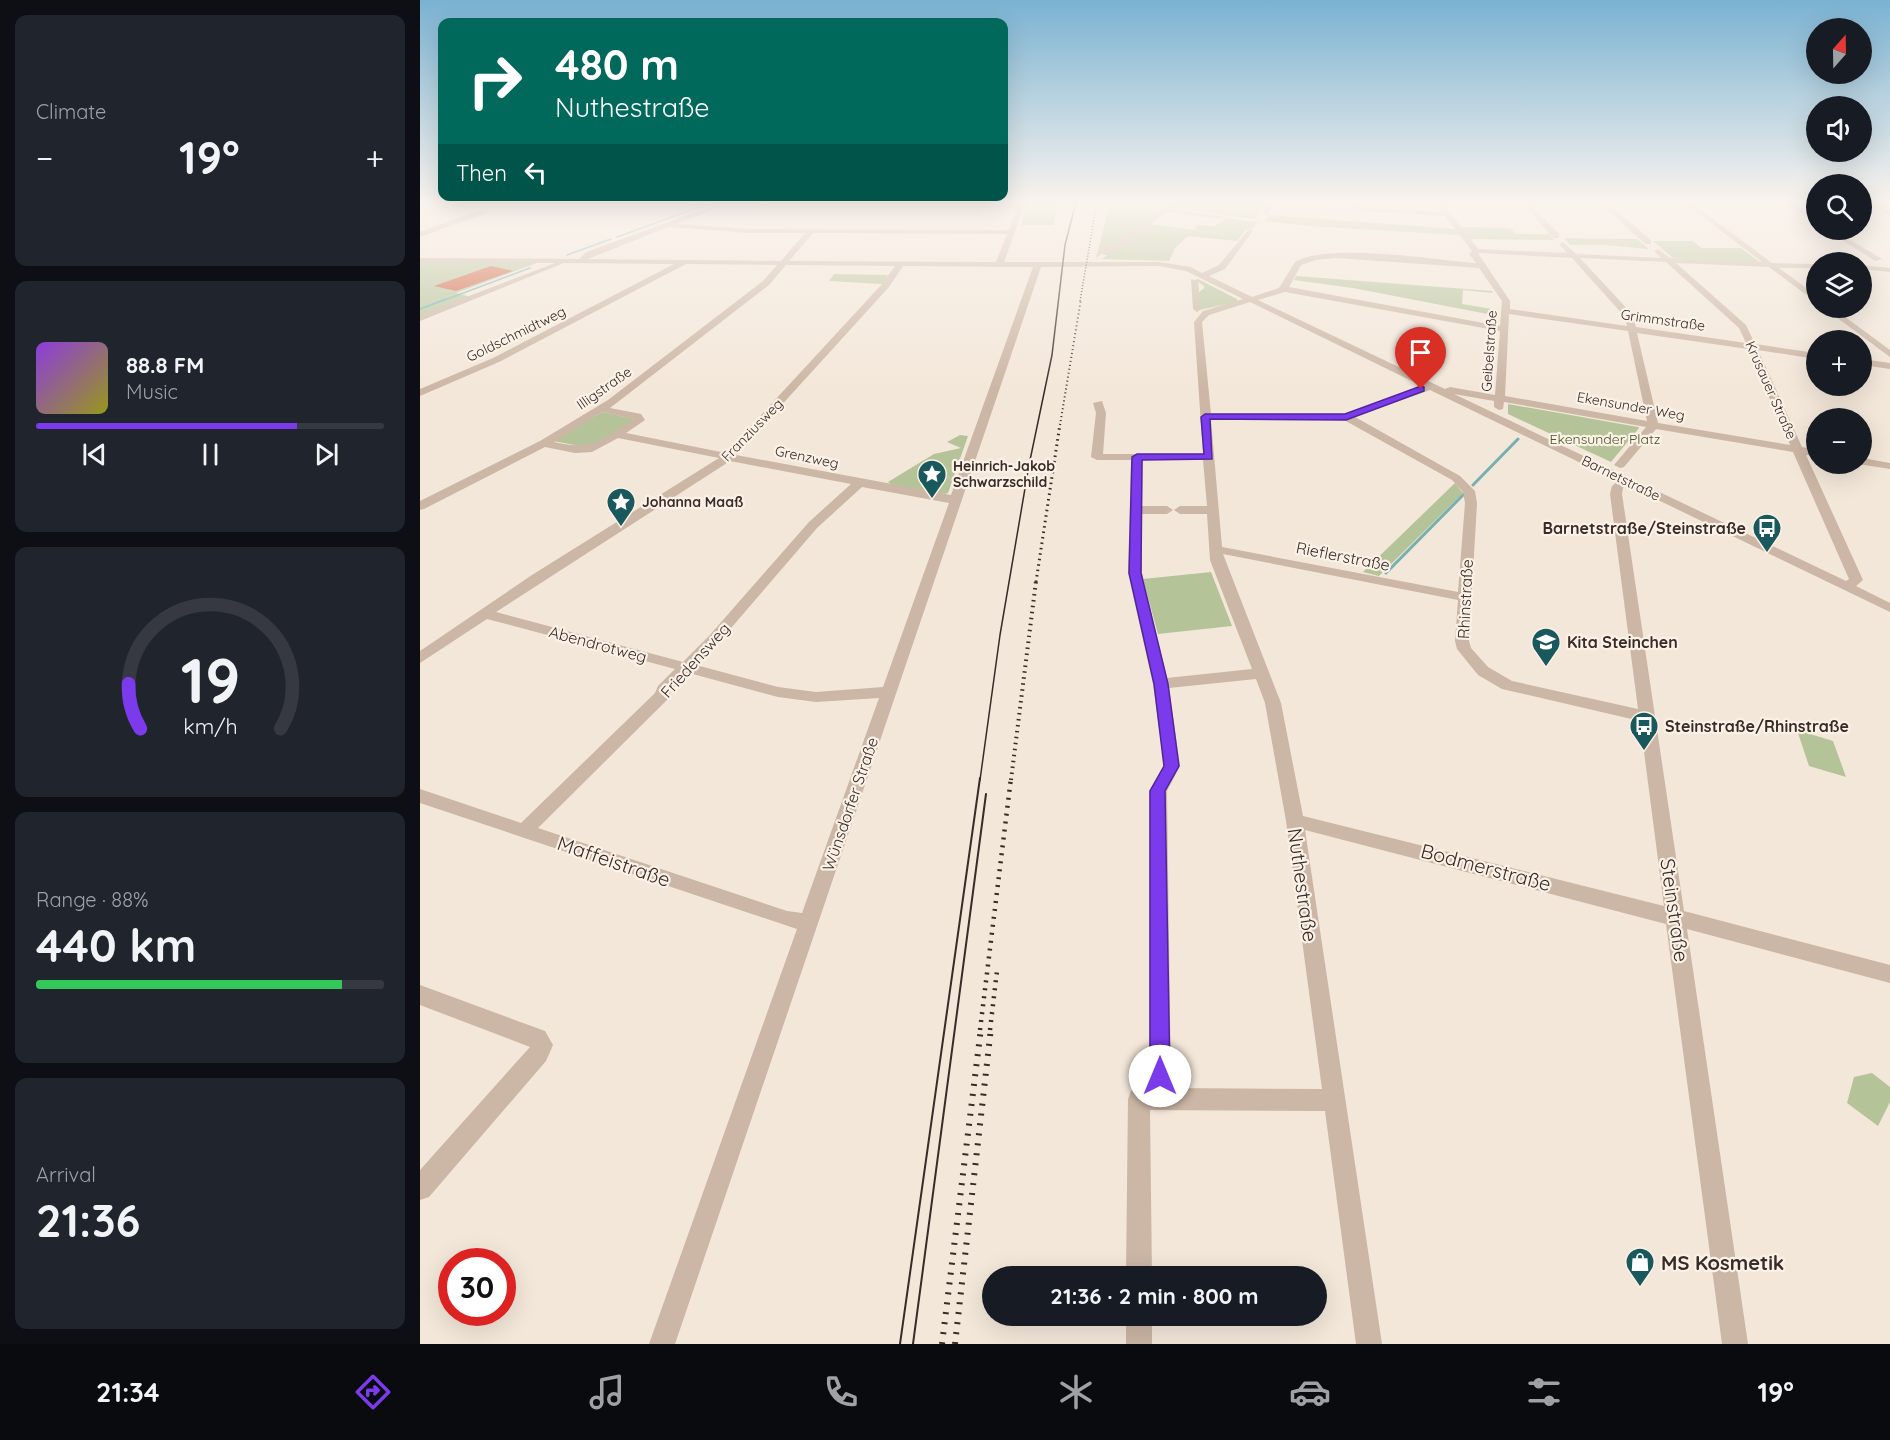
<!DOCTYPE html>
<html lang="en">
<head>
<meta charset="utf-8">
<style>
  :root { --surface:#171b24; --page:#20242c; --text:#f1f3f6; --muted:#9ea1a6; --line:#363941; --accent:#7c3aed }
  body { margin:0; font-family:Quicksand,sans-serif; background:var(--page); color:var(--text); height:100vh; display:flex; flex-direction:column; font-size:22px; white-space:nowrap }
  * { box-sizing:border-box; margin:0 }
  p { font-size:20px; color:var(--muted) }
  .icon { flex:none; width:33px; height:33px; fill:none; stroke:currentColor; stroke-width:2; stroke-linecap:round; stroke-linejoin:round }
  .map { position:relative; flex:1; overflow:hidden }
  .drawer { display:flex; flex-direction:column; gap:15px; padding:15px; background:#0d0f14; width:420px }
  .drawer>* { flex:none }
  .banner { position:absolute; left:18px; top:18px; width:570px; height:183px; border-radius:12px; box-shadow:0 6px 24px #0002; background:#00695c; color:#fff; overflow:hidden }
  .needle { width:39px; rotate:20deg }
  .controls { position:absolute; left:1386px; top:18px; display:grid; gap:12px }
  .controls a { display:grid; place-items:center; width:66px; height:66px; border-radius:50%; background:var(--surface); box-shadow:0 6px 24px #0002; font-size:30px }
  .speed { position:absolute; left:18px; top:1248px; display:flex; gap:12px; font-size:30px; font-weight:700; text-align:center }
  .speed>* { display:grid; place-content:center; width:78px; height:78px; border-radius:50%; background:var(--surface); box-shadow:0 6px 24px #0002; line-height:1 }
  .speed .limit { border:9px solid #d22; background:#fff; color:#111 }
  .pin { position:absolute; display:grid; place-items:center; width:51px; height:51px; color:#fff; margin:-62px -26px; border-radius:50% 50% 50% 0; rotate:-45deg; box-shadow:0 0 6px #0007 }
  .pin .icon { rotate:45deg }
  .me { position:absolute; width:66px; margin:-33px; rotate:0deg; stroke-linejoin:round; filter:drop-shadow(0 0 4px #0008) }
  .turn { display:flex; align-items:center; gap:21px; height:126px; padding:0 18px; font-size:27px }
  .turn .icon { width:78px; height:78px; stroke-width:2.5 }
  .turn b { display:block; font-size:42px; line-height:51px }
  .then { display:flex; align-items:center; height:57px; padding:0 18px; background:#0003; gap:12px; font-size:22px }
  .big { font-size:45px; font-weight:700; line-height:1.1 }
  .drawer .card { flex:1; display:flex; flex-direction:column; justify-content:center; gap:9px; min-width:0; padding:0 21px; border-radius:12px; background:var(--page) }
  .drawer .dial { align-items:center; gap:0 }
  .dial svg { height:156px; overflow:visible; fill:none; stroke:var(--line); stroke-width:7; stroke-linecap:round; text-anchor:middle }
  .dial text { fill:var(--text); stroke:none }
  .song { display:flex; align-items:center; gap:18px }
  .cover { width:72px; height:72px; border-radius:9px; background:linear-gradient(135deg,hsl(270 70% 55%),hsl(60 70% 35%)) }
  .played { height:6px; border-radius:3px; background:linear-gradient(90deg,var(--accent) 75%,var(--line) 75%) }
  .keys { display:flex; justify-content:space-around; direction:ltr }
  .heat { display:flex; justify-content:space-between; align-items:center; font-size:33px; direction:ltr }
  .charge { height:9px; border-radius:4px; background:linear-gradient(90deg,#34c759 88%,var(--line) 0) }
  .trip { position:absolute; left:562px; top:1266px; width:345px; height:60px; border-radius:30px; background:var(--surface); box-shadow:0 6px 24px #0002; font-weight:700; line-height:60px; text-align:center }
  .tab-bar { display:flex; height:96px; justify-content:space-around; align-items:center; background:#090b0e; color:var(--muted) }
  .tab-bar .icon { width:42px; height:42px }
  .tab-bar .active { color:var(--accent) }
  .tab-bar b { font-size:27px; color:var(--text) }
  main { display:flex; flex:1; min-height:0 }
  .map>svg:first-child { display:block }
  .green { fill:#b5c398 }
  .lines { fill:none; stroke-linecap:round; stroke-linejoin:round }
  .stream-far2 { stroke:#76b0b2; stroke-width:1.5 }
  .stream-far1 { stroke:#76b0b2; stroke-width:2 }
  .stream { stroke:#76b0b2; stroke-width:3 }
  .building { fill:#cf5e3c }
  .minor { fill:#ccb6a5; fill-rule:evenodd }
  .tram-far1 { stroke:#372c27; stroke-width:1.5 }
  .tram { stroke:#372c27; stroke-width:2 }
  .rail-far5 { stroke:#372c27; stroke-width:1.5; stroke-dasharray:1 2; stroke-linecap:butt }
  .rail-far4 { stroke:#372c27; stroke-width:2; stroke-dasharray:1 3; stroke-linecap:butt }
  .rail-far3 { stroke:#372c27; stroke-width:3; stroke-dasharray:1.5 4; stroke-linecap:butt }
  .rail-far2 { stroke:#372c27; stroke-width:4; stroke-dasharray:1.5 4.5; stroke-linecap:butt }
  .rail-far1 { stroke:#372c27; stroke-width:4.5; stroke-dasharray:2 6; stroke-linecap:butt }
  .rail { stroke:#372c27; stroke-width:6; stroke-dasharray:2 8; stroke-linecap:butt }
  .route { fill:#7c3aed; stroke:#51269a; stroke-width:1.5 }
  .labels { text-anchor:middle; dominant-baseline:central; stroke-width:4.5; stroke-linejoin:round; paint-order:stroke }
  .far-street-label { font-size:14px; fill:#372c27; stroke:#fbf1e6 }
  .far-park-label { font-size:14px; fill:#475728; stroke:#fbf1e6 }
  .far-poi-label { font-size:14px; font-weight:bold; fill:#372c27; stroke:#fbf1e6; text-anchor:start }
  .poi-label { font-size:16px; font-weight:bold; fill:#372c27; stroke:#fbf1e6; text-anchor:start }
  .street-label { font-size:16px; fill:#372c27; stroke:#fbf1e6 }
  .near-street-label { font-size:20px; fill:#372c27; stroke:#fbf1e6 }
  .near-poi-label { font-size:20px; font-weight:bold; fill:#372c27; stroke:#fbf1e6; text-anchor:start }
</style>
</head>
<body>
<main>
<section class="drawer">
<div class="card"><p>Climate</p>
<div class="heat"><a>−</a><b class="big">19°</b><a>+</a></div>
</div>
<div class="card">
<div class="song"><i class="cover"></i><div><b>88.8 FM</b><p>Music</p></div></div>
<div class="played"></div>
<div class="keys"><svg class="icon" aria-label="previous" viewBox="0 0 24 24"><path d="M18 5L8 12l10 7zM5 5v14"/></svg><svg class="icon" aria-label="pause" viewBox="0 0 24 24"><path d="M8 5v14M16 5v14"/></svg><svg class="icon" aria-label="next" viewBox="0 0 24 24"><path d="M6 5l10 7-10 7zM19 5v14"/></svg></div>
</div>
<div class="card dial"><svg viewBox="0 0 100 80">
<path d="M14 69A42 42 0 1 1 86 69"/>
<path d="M14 69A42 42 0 0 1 8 46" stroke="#7c3aed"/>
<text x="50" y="56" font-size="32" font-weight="700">19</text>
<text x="50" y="72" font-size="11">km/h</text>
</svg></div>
<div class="card"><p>Range · 88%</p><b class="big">440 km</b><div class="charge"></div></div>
<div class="card"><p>Arrival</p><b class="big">21:36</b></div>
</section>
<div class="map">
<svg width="1470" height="1344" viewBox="0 0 1470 1344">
  <rect width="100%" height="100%" fill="#f3e7d9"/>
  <path class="green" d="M762 202H848L834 219 753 208Z
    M638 203 634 225H601L607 204Z
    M697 206 744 210 676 258 689 208Z
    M849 215 1035 229 1040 235 889 226 844 221Z
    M806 218 838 222 831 230 826 229 817 241 768 236 755 248 749 261 682 259 730 224 774 230 777 225 795 226Z
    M1040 227 1090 228 1096 234H1129L1134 240 1049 239Z
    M1144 238 1217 239 1229 249 1184 245H1150Z
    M1233 241H1273L1281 248H1321L1341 263 1253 258Z
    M0 261H122L36 293 51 297 0 316Z
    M414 274 468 275 463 284 409 281Z
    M876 276 1072 291 1073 293 1043 290 1042 304 1078 310V316L933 288 874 280Z
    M778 279 817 299V302L779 310 777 294 784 288V286L775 280Z
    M1088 404 1218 427 1219 428 1191 462 1088 414Z
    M182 412 215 419 171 448 133 441Z
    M540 435 548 436 528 493 524 494 472 485 468 482 514 454 541 448 527 442Z
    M1035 483 1043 493 959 576 943 572Z
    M791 572 812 626 738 634 723 579Z
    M1377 730 1413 741 1426 777 1389 766Z
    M1452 1073 1470 1087V1102L1458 1126 1427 1103 1434 1077Z"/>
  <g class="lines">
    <path class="stream-far2" d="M197 237 293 202
      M147 255 191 239
      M22 301 110 268"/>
    <path class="stream-far1" d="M0 309 26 299"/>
    <path class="stream" d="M1053 485 1098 439
      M966 573 1044 494"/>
  </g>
  <path class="building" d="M71 266 93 271 36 291 14 286Z"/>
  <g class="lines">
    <path class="minor" d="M304 202H312L257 224 329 229 589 230 596 210 585 204 588 202 605 204 584 262H739L771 267 782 273 799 265 829 229 833 231 805 269 789 276 832 297 859 288 875 262C908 242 1015 260 1056 263L1049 254 1052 251 1025 216 940 211 933 208 935 202H941L940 207 1022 212 1015 202H1021L1058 249 1147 253 1139 244 1143 242 1156 254 1241 258 1234 251 1238 249 1250 258 1342 262 1263 202H1270L1352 263 1396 264V268H1359L1396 295V302L1349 267 1256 263 1326 325 1335 344 1396 353V359L1338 350 1382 447 1396 450V456L1386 455 1443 580 1436 586 1470 603V612L1207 485 1203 488 1202 494 1264 911 1470 965V983L1267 929 1328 1344H1302L1246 924 885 830 962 1344H936L905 1111 730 1110 732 1276H706L708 1099 711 1091 719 1088H729V791L744 766 733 684 708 573 711 460H677L671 457 676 413 673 403 682 401 686 413 683 454H783L774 322 783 311 823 299 766 271 739 266 621 267 255 1344H229L377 929 0 803V789L101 823 235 693 238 686 255 669 67 619 0 663V651L112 575 299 458 198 438 172 452 155 453 125 447 4 509 0 510V501L120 441 188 400 343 281 357 265 266 264 79 362 0 396V389L73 358 254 264 144 263 0 321V315L135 263 0 262V258L159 259 166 252ZM248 227 329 233H385L361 261 168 259ZM393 233 587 234 576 262 369 261ZM1058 253 1152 258 1205 317 1207 326 1090 309V301ZM916 258 1059 268 1082 301 1080 326 869 287 881 265 896 260ZM1160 258 1246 262 1319 328 1326 343 1216 327 1212 314ZM366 265 475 266 463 283 306 453 206 433 225 420 221 414 190 408 349 285ZM483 266 613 267 531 495 316 455 469 287ZM865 292 1080 331 1075 395 1030 387 1025 389 838 300ZM830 302 1002 386 925 414H791L782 322 789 315ZM1089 314 1208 331 1227 421 1085 396ZM1217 333 1328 349 1370 445 1238 423ZM1010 390 1198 481 1192 486 1190 494 1218 709 1092 681 1068 667 1051 648 1049 641 1057 503 1055 491 1040 476 935 417ZM1034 394 1074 401V407L1079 410 1083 409 1084 402 1226 427 1194 465 1200 468 1204 467 1236 429 1373 452 1429 579 1426 581ZM182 412 214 419C180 440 175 451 134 442ZM791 420H924L1032 480 1043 492 1045 503 1038 592 802 547ZM723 460H783L787 506H760L754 510 760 514H787L790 560 832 669 747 678 722 573V514H747L753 510 747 506H722ZM310 461 431 484 389 522 289 636 263 662 76 612ZM442 487 529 503 463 687 396 692 358 687 276 665 299 642 397 528ZM803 554 1038 600 1035 641 1037 649 1058 675 1082 689 1220 721 1244 906 883 816 861 703ZM269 673 358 697 396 702 459 698 382 913 367 911 118 828 248 699 251 691ZM836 679 845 703 866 821 902 1089 751 1088 747 791 760 766 749 688Z
      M752 202H759L751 209 805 217 802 219 747 212 689 255H683V251Z
      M850 202H856L849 212V215H845L842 212Z
      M1102 202H1108L1139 234V238H1133Z
      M1179 202H1186L1231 240V244H1225Z
      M1362 202H1369L1396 218V223Z
      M1445 202H1452L1470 211V216Z
      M67 209 69 212 0 237V232L54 212Z
      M1406 230H1414L1462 259 1455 261Z
      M1442 265 1470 268V272L1442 269Z
      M771 279 778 281 781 309 777 312 773 309Z
      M1404 308H1413L1470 350V357Z
      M1442 359 1470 363V369L1442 365Z
      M1442 458 1470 463V469L1438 464H1442Z
      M0 985 125 1031 133 1045 126 1061 9 1197 0 1200V1170L110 1047 0 1005Z
      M706 1316H732V1344H706Z"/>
    <path class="tram-far1" d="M560 780 580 635 609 465 632 355 645 245 656 202"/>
    <path class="tram" d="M480 1344 560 778
      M493 1344 566 794"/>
    <path class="rail-far5" d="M660 301 677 202"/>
    <path class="rail-far4" d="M640 425 661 299"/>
    <path class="rail-far3" d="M616 582 640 424"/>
    <path class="rail-far2" d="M591 780 616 581"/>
    <path class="rail-far1" d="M560 1030 591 778
      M570 1030 577 971"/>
    <path class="rail" d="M522 1344 561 1028
      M535 1344 571 1028"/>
  </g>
  <linearGradient id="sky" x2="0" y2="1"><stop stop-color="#7ab2d2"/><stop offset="0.52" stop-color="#faf4ee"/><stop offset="1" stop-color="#faf4ee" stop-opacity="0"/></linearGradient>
  <rect width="1470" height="390" fill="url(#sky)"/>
  <path class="route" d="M1001 386 1004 387V391L926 420 790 419 792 459 722 460 721 573 748 684 759 766 745 791 750 1076 747 1083 740 1086 733 1083 730 1076V791L744 766 734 684 709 573 712 457 717 454H784L781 417 785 414H925Z"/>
  <defs>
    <g id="sight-pin" transform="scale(1.5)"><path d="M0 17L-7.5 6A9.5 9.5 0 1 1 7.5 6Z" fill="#19585c" stroke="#fbf1e6"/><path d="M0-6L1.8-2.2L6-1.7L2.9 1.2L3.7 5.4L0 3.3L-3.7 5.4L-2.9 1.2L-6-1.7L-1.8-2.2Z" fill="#fff"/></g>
    <g id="bus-pin" transform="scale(1.5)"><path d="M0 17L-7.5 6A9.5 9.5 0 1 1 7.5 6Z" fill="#19585c" stroke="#fbf1e6"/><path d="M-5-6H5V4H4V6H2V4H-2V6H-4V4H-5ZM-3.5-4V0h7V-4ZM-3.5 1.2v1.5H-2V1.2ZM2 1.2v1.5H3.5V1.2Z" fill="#fff"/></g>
    <g id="school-pin" transform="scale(1.5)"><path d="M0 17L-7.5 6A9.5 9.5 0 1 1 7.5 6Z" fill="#19585c" stroke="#fbf1e6"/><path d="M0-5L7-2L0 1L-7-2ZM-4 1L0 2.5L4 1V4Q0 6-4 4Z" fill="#fff"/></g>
    <g id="shop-pin" transform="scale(1.5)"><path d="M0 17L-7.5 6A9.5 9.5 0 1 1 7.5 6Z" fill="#19585c" stroke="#fbf1e6"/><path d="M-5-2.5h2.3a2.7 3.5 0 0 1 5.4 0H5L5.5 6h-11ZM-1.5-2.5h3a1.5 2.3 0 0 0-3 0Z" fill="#fff"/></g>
  </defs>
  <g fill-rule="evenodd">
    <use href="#sight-pin" x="512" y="474"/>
    <use href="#sight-pin" x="201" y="502"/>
    <use href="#bus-pin" x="1347" y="528"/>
    <use href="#school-pin" x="1126" y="642"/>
    <use href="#bus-pin" x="1224" y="726"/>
    <use href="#shop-pin" x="1220" y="1262"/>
  </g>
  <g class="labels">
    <g class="far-street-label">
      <text transform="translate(1243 320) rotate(8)">Grimmstraße</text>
      <text transform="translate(96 334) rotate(-26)">Goldschmidtweg</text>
      <text transform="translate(1069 351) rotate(-86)">Geibelstraße</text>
      <text transform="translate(184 388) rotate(-35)">Illigstraße</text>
      <text transform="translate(1351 390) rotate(66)">Krusauer Straße</text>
      <text transform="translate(1211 406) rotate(10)">Ekensunder Weg</text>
      <text transform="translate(332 430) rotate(-46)">Franziusweg</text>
      <text transform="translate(387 457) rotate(12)">Grenzweg</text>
      <text transform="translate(1201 478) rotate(26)">Barnetstraße</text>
    </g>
    <g class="far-park-label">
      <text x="1185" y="439">Ekensunder Platz</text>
    </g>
    <g class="far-poi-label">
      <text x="533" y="466">Heinrich-Jakob<tspan x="533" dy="16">Schwarzschild</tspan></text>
      <text x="222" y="502">Johanna Maaß</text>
    </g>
    <g class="poi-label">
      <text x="1326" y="528" text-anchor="end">Barnetstraße/Steinstraße</text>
      <text x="1147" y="642">Kita Steinchen</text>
      <text x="1245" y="726">Steinstraße/Rhinstraße</text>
    </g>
    <g class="street-label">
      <text transform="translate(923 556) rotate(11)">Rieflerstraße</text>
      <text transform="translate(1045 599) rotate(-87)">Rhinstraße</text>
      <text transform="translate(178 644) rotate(15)">Abendrotweg</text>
      <text transform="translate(275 660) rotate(-48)">Friedensweg</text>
      <text transform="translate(430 804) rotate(-71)">Wünsdorfer Straße</text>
    </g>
    <g class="near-street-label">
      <text transform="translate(194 861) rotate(19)">Maffeistraße</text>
      <text transform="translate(1066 867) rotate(15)">Bodmerstraße</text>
      <text transform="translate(883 885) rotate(82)">Nuthestraße</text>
      <text transform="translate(1255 910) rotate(82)">Steinstraße</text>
    </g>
    <g class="near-poi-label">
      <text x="1241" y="1262">MS Kosmetik</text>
    </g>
  </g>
</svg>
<div class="controls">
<a><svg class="needle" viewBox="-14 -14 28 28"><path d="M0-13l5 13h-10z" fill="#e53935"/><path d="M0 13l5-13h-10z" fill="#9ea1a6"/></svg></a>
<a><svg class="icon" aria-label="sound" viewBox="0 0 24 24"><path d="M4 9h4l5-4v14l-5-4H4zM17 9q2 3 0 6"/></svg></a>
<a><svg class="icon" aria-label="search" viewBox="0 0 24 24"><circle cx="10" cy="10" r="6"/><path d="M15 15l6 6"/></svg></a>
<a><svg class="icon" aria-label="layers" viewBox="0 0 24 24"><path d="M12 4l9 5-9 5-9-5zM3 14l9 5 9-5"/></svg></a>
<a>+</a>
<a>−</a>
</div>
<div class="speed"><div class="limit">30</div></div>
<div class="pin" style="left:1001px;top:389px;background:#d93025"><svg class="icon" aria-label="arrive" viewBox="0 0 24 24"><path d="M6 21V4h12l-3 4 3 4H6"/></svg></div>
<svg class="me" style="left:740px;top:1076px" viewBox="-20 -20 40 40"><circle r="19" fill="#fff"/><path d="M0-13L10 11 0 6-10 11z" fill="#7c3aed"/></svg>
<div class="trip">21:36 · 2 min · 800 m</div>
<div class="banner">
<div class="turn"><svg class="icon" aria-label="right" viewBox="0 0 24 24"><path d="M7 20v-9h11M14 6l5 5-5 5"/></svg><div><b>480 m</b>Nuthestraße</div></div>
<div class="then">Then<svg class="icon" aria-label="left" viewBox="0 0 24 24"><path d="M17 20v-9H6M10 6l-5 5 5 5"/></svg></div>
</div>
</div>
</main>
<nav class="tab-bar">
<b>21:34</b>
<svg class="icon active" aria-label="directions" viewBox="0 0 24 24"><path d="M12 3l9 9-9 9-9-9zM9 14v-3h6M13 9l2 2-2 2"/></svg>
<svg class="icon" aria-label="music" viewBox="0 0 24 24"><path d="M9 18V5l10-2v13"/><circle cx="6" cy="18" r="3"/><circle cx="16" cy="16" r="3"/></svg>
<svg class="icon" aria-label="phone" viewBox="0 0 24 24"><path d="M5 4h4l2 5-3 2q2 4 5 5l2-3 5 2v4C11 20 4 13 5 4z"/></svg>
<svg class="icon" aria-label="climate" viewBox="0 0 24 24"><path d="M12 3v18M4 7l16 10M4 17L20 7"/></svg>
<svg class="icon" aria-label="car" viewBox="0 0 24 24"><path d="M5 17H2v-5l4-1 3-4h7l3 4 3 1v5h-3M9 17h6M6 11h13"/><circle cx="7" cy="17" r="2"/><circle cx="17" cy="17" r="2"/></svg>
<svg class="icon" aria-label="filters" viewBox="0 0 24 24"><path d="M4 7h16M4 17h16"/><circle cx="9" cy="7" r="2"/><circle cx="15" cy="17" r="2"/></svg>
<b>19°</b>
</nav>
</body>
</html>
